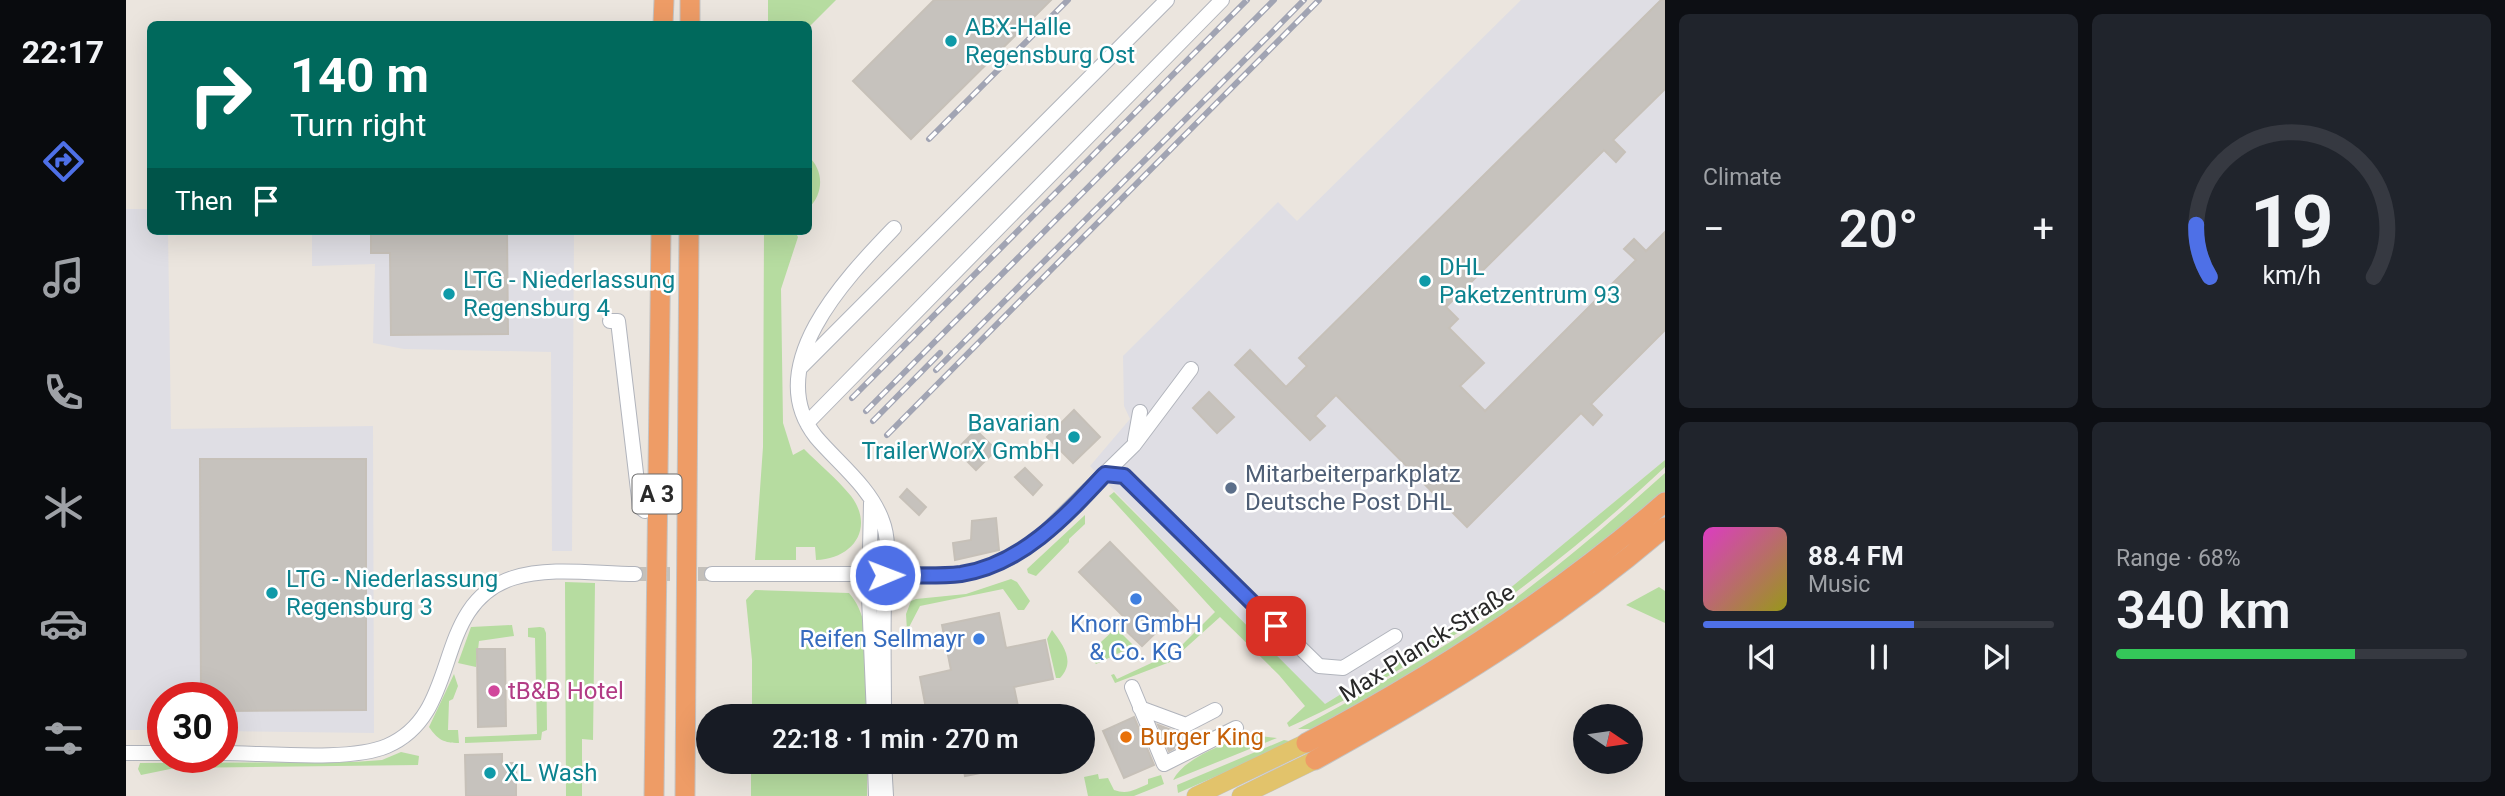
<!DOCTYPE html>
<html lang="en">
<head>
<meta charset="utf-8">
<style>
  :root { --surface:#171b24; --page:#20242c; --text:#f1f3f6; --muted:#9ea1a6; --line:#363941; --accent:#4e70e7 }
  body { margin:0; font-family:Roboto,sans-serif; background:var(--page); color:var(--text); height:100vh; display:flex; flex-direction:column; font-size:26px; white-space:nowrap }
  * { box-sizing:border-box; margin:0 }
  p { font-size:23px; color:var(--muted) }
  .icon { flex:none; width:38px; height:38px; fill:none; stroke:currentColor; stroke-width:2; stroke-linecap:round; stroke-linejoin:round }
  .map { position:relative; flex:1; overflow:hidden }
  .drawer { display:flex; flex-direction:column; gap:14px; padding:14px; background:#0d0f14; width:840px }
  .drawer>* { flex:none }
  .banner { position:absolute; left:21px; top:21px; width:665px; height:214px; border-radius:10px; box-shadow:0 7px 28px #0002; background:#00695c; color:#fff; overflow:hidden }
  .needle { width:46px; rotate:103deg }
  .buttons { position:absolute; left:1447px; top:704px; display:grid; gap:14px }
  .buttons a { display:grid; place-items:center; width:70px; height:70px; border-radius:50%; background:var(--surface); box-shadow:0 7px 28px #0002; font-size:35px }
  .speed { position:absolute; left:21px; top:682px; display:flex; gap:14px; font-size:35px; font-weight:700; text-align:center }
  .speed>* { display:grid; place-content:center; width:91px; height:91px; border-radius:50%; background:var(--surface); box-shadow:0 7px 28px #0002; line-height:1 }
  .speed .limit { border:10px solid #d22; background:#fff; color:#111 }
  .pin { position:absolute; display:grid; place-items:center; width:60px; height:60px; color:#fff; margin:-30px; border-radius:14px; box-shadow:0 4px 10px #0006 }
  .me { position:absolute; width:77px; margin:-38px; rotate:89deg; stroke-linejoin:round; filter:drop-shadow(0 0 5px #0008) }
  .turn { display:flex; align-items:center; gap:24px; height:147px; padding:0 28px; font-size:32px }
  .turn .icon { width:91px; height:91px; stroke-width:2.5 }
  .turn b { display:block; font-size:49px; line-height:60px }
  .then { display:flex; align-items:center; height:66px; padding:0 28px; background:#0003; gap:14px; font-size:26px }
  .big { font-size:52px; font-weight:600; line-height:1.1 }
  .drawer .tile { flex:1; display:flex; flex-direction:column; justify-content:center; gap:10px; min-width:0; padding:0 24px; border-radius:10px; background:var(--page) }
  .drawer .dial { align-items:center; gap:0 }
  .dial svg { height:182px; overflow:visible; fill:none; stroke:var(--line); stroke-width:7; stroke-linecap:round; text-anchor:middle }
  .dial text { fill:var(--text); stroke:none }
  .song { display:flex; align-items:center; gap:21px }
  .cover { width:84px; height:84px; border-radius:10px; background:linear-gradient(135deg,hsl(310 70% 55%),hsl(60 70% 35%)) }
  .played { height:7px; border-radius:4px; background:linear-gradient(90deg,var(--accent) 60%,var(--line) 60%) }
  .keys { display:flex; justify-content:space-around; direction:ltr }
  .heat { display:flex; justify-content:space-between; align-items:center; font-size:38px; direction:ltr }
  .charge { height:10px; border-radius:5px; background:linear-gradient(90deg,#34c759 68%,var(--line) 0) }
  .drawer .tiles { flex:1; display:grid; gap:14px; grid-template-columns:repeat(2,1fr) }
  .trip { position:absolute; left:570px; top:704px; width:399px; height:70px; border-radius:35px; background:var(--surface); box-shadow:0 7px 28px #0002; font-weight:600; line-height:70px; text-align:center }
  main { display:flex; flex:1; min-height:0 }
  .tab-bar { display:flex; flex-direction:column; width:126px; justify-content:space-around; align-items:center; background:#090b0e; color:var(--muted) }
  .tab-bar .icon { width:49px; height:49px }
  .tab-bar .current { color:var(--accent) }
  .tab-bar b { font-size:32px; color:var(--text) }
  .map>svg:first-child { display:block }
  .industrial { fill:#dfdee4 }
  .green { fill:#b6dca0 }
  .building { fill:#c6c2bd; stroke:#c6c0b8; stroke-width:2 }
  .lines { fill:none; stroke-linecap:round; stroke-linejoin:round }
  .minor-tunnel { stroke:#c4c0ba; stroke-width:14; stroke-dasharray:14 7; stroke-linecap:butt }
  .minor-casing { stroke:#b1b4bc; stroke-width:16 }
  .major-casing { stroke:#c3c3c3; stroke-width:19 }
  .highway-casing { stroke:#c3c3c3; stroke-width:21 }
  .minor { stroke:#fff; stroke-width:14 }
  .major { stroke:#e2c36b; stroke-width:18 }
  .highway { stroke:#ee9c66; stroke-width:19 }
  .rail-casing { stroke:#a1a4b3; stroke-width:6 }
  .rail { stroke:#fff; stroke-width:3.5; stroke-dasharray:10; stroke-linecap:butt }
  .route-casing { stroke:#334996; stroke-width:18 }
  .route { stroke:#4e70e7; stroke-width:12 }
  .culture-dot { fill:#0f9aa8; stroke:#fff; stroke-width:2.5 }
  .service-dot { fill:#5c6f8a; stroke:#fff; stroke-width:2.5 }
  .shop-dot { fill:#3f7fe0; stroke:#fff; stroke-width:2.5 }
  .hotel-dot { fill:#d1479c; stroke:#fff; stroke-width:2.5 }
  .food-dot { fill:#e8710a; stroke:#fff; stroke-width:2.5 }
  .labels { text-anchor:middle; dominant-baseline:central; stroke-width:5; stroke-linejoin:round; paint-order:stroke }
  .shield { fill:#fff; stroke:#6a6a6a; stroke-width:2 }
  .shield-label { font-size:23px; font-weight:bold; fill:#2a2a2a }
  .culture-label { font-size:24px; fill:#0d838f; stroke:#fff; text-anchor:start }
  .service-label { font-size:24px; fill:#4e5e75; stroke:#fff; text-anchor:start }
  .shop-label { font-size:24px; fill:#366cbe; stroke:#fff }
  .street-label { font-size:24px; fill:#2a2a2a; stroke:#fff }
  .hotel-label { font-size:24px; fill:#b23c85; stroke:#fff; text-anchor:start }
  .food-label { font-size:24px; fill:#c56008; stroke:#fff; text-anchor:start }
</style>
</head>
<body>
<main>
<nav class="tab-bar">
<b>22:17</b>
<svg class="icon current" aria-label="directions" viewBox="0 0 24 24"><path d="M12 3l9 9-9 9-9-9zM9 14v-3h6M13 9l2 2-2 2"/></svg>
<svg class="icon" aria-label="music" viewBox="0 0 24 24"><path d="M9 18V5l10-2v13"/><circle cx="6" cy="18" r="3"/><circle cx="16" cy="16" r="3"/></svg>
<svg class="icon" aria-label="phone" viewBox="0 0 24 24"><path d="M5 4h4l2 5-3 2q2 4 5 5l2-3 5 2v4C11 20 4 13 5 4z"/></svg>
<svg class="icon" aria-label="climate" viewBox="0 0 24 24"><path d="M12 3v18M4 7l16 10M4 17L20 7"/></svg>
<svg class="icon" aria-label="car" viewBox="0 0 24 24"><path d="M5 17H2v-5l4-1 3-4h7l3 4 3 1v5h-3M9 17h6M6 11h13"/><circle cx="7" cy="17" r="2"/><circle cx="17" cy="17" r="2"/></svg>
<svg class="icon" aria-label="filters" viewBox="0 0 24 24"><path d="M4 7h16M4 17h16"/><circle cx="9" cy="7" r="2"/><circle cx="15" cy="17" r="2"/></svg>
</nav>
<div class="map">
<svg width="1539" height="796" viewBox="0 0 1539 796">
  <rect width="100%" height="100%" fill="#ebe5de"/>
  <path class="industrial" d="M1395 0H1539V460L1377 594 1199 705 964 466 1004 419 998 406 997 356 1152 202 1171 221Z
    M0 209H24V231H42L45 429 247 426 248 733 96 731V698H37V730H0Z
    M186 231H448L446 551H426L425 352 278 349 247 343 249 264 186 266Z"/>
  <path class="green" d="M642 0H710L683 27 682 24H642Z
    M682 156C698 170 698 193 683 208Z
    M638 231H669L672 237 655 289 657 423 667 455 678 449C693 464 711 479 725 496 749 528 727 559 690 560L689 547H670V560H629L637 447Z
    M1539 460V467C1431 569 1299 666 1163 727L1161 723 1179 706 1153 675 1094 617 1044 662 989 683 985 675 988 674 991 679 1049 652 1089 612 983 496 988 492 1199 704 1377 594Z
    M1539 473V492L1389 609 1193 729H1172C1242 691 1313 652 1379 606 1435 565 1487 520 1539 473Z
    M959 515V524L943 539V542L910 576 902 573 901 569Z
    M885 579 891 582 904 601 898 610H892L877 589 794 606 781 631 780 614 785 601 790 599 840 594Z
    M439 582 469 583 467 740 456 739V796H440Z
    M1533 587 1539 591V623L1500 605Z
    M629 590 723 593C749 622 741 678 741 716H626V660L620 600Z
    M386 625 388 636 353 641 350 667 332 663 345 627Z
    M414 627 418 628 420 633 421 730 416 732 415 740 339 743V737L411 734 409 638 402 637V628Z
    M990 628 1008 646 970 664 962 654Z
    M926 630C937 645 950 661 934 678H930L921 639Z
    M328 674 332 686 327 699 323 701 322 730H332L333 743C318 743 312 740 303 727Z
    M1126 735 1151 738 1047 780C1059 757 1101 742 1126 735Z
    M1158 740 1168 742 1052 793 1051 785Z
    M275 752 293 756 292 765 49 768 15 775 12 769 14 763 228 762 256 760Z
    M625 761H741V796H625Z
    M972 774 973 779 982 778 988 790C1002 795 1010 789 1022 784V779L1035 775 1038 784 1008 796H962L958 777Z"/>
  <path class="building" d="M808 0H925L785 139 727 81Z
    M1535 0H1539V89L1487 140 1499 152 1490 162 1478 150 1320 307 1332 319 1323 328 1358 363 1334 386 1359 411 1510 260 1498 249 1508 239 1520 251 1539 232V330L1465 404 1476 415 1467 425 1455 413 1341 527 1210 395 1189 416 1199 426 1184 440 1109 365 1124 350 1160 387 1181 366 1173 358Z
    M245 231H381L382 334 265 335 264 253H245Z
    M1083 392 1108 417 1091 433 1067 408Z
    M948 410 974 437 947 463 921 437Z
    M850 430 870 450 850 470 830 450Z
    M74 459H240V710L96 711V698H75Z
    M899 468 916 485 907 495 889 477Z
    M781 489 800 507 793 515 774 497Z
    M870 518 873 550 829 560 827 543 845 540 846 521Z
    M984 542 1052 611 1016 646 992 623 998 617 953 572Z
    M873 613 880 648 919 640 927 679 888 687 894 716H826L825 709 801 714 794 677 825 670 816 625Z
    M351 649H379L380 726 352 727Z
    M1008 717 1028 765 998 778 977 731Z
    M1032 725 1048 731 1054 745 1043 751Z
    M376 754V763H390V796H340L339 755Z
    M836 761H889V766L839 776Z"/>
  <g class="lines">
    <path class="minor-tunnel" d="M509 574H586"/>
    <g class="minor-casing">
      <path id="minor" d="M484 321H492L514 507 519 511
        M674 368 1041 0
        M681 423 1096 0
        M1009 440 1014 412
        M979 474 998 476 1193 666 1217 668 1269 636
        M745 503 743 597 748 716
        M586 574H833L858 569 884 558 911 540 1008 445 1065 369
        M1006 687 1038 764 1110 728
        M1014 708 1060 725 1089 710
        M758 716C758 677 757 638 758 599 758 572 766 545 756 520 744 487 712 463 690 437 634 366 721 277 768 228
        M0 753H37
        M96 753C139 753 224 762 261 746 338 713 304 605 387 578 424 566 471 574 509 574
        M758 761 760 796
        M749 766 750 796"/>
    </g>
    <g class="major-casing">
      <path id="major" d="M1070 796 1180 743
        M1115 796 1189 760"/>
    </g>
    <g class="highway-casing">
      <path id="highway" d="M537 24 538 0
        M564 24V0
        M1180 743C1308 675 1429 598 1539 502
        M1189 760C1312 692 1432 619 1539 527
        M528 796 535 231
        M559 796 563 231"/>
    </g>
    <use href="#minor" class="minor"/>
    <use href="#major" class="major"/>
    <use href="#highway" class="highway"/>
    <g class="rail-casing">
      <path id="rail" d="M803 139 942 0
        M810 370 1178 0
        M726 398 1121 0
        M740 411 1148 0
        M747 421 814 353
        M761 435 1193 0"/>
    </g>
    <use href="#rail" class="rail"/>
  </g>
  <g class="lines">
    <g class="route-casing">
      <path id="route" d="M759 575C783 575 810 577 835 574 895 565 940 516 979 474L998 476 1150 626"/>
    </g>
    <use href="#route" class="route"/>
  </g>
  <g class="culture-dot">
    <circle cx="825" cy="41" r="7"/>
    <circle cx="1299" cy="281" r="7"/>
    <circle cx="323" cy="294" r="7"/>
    <circle cx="948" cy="437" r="7"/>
    <circle cx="146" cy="593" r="7"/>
    <circle cx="364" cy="773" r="7"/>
  </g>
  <circle class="service-dot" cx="1105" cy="488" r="7"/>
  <g class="shop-dot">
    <circle cx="1010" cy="599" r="7"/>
    <circle cx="853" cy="639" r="7"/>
  </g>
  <circle class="hotel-dot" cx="368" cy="691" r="7"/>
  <circle class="food-dot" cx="1000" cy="737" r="7"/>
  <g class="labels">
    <rect class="shield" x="506.5" y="474.5" width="49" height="39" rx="5"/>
    <g class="shield-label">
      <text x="531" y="494">A 3</text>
    </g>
    <g class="culture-label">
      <text x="839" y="27">ABX-Halle<tspan x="839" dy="28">Regensburg Ost</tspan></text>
      <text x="1313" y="267">DHL<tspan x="1313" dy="28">Paketzentrum 93</tspan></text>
      <text x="337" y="280">LTG - Niederlassung<tspan x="337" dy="28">Regensburg 4</tspan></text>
      <text x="934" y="423" text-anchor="end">Bavarian<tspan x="934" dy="28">TrailerWorX GmbH</tspan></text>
      <text x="160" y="579">LTG - Niederlassung<tspan x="160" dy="28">Regensburg 3</tspan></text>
      <text x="378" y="773">XL Wash</text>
    </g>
    <g class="service-label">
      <text x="1119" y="474">Mitarbeiterparkplatz<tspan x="1119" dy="28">Deutsche Post DHL</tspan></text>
    </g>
    <g class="shop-label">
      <text x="1010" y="624">Knorr GmbH<tspan x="1010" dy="28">&amp; Co. KG</tspan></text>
      <text x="839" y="639" text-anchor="end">Reifen Sellmayr</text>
    </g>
    <g class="street-label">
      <text transform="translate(1301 643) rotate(-32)">Max-Planck-Straße</text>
    </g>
    <g class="hotel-label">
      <text x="382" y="691">tB&amp;B Hotel</text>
    </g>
    <g class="food-label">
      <text x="1014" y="737">Burger King</text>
    </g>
  </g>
</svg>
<div class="buttons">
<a><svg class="needle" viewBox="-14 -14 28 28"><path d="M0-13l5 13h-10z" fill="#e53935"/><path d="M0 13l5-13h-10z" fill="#9ea1a6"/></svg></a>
</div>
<div class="speed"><div class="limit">30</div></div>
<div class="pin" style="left:1150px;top:626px;background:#d93025"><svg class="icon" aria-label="arrive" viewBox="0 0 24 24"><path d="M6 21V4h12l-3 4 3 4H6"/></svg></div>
<svg class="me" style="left:759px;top:575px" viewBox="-20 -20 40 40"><circle r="17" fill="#4e70e7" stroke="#fff" stroke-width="3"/><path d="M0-11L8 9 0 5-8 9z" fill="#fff"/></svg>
<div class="trip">22:18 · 1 min · 270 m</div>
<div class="banner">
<div class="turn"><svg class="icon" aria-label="right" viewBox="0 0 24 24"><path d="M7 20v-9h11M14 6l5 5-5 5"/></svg><div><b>140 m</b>Turn right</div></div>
<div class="then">Then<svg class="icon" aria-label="arrive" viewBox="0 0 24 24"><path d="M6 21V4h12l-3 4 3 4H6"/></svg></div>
</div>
</div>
<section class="drawer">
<div class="tiles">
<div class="tile"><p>Climate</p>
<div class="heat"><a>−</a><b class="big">20°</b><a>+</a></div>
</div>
<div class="tile dial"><svg viewBox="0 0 100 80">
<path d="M14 69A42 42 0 1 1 86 69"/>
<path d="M14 69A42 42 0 0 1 8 46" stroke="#4e70e7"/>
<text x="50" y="56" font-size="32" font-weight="700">19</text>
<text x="50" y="72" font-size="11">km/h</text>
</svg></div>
<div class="tile">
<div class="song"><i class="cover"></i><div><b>88.4 FM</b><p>Music</p></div></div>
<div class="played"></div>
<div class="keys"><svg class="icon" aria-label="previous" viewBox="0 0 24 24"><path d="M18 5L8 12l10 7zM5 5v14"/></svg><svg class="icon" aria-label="pause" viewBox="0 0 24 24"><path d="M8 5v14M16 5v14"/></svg><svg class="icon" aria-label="next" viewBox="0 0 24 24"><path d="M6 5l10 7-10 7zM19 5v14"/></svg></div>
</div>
<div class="tile"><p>Range · 68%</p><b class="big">340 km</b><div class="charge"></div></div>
</div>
</section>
</main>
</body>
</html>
